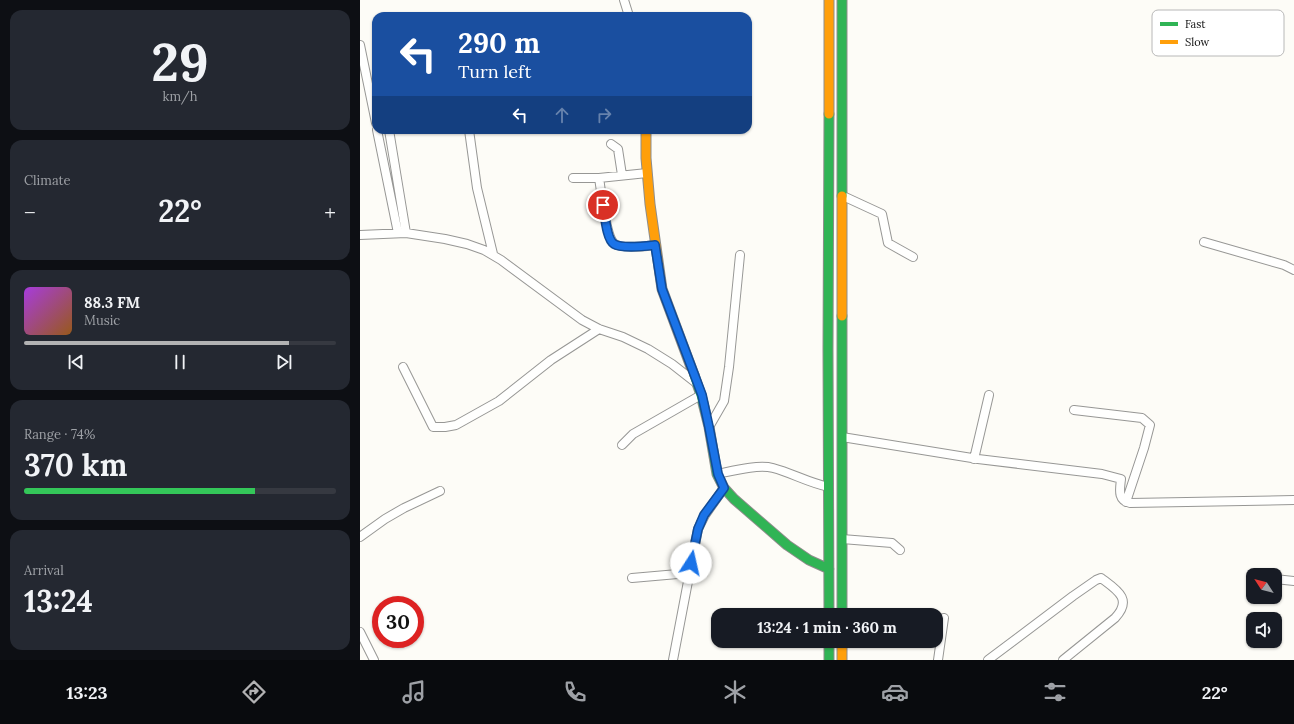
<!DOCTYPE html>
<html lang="en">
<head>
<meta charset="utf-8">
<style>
  :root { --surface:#171b24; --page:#242831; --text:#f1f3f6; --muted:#9ea1a6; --line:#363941; --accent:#b2b2b3 }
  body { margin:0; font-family:Lora,serif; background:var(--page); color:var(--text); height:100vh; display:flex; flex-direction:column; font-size:15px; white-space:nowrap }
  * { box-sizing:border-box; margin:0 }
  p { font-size:13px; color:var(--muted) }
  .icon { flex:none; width:22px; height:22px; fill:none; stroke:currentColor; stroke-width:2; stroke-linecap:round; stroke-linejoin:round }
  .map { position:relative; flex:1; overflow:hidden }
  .sheet { display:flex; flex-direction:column; gap:10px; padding:10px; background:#0d0f14; width:360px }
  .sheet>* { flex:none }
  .hud { position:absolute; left:12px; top:12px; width:380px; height:122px; border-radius:12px; box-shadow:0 1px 3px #0004; background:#1a4fa0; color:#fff; overflow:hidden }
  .needle { width:26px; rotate:306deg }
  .fabs { position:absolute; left:886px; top:568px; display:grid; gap:8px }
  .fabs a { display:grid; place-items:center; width:36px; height:36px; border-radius:8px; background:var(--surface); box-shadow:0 1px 3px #0004; font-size:20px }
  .speed { position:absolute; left:12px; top:596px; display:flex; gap:8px; font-size:20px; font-weight:700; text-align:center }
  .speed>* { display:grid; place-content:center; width:52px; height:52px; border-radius:50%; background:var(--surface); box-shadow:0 1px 3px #0004; line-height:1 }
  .speed .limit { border:6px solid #d22; background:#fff; color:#111 }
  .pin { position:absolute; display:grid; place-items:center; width:34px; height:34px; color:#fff; margin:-17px; border:2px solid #fff; border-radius:50%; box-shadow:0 1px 4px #0007 }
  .me { position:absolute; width:44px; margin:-22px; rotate:10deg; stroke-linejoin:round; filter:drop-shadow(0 0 3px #0008) }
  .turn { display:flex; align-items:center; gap:14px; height:84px; padding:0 20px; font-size:18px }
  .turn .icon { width:52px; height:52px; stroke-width:2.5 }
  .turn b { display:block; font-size:28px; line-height:34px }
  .lanes { display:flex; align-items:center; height:38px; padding:0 20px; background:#0003; justify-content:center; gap:20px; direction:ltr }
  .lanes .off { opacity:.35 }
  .big { font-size:30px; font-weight:700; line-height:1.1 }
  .sheet .card { flex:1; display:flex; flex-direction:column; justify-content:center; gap:6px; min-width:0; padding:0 14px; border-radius:12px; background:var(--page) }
  .sheet .dial { align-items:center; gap:0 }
  .dial b { font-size:52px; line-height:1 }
  .song { display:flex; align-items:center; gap:12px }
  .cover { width:48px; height:48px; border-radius:6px; background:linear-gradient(135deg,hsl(280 70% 55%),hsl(30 70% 35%)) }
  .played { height:4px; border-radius:2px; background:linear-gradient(90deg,var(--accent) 85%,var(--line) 85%) }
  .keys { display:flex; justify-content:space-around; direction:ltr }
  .heat { display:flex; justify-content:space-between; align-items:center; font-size:22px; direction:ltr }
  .charge { height:6px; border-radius:3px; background:linear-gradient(90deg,#34c759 74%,var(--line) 0) }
  .trip { position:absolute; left:351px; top:608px; width:232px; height:40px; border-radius:12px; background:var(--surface); box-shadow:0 1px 3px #0004; font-weight:700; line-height:40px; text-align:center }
  .tab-bar { display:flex; height:64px; justify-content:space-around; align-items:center; background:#090b0e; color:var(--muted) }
  .tab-bar .icon { width:28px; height:28px }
  .tab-bar .current { color:var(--accent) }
  .tab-bar b { font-size:18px; color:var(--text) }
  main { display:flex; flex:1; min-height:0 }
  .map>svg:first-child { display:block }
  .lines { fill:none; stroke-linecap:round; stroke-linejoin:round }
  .street-casing { stroke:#979795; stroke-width:10 }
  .fast-casing { stroke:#8e8d8b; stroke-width:11 }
  .slow-casing { stroke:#8e8d8b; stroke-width:11 }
  .street { stroke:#fffffe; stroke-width:8 }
  .fast { stroke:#30b455; stroke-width:9 }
  .slow { stroke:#ff9f0a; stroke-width:9 }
  .route-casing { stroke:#114b97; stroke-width:10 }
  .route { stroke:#1a73e8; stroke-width:7 }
  .key { fill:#fff; stroke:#b8b8b8; stroke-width:1 }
  .key-label { font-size:11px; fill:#111 }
</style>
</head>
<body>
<main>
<section class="sheet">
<div class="card dial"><b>29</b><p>km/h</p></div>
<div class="card"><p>Climate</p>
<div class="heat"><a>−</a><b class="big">22°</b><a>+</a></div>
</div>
<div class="card">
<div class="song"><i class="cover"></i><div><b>88.3 FM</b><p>Music</p></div></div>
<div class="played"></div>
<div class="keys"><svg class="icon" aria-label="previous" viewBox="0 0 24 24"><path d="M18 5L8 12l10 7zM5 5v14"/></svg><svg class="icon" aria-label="pause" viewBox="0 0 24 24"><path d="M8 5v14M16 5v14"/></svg><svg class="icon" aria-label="next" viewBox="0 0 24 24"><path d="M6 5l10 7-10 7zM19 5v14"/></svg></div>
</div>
<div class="card"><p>Range · 74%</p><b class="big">370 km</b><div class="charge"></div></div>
<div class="card"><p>Arrival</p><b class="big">13:24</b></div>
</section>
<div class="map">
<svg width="934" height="660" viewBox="0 0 934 660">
  <rect width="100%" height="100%" fill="#fdfcf7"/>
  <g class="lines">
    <g class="street-casing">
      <path id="street" d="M264 0 269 16
        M0 45 16 123
        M17 130 38 233
        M29 130 46 233
        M109 130 117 188 133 254
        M251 144 258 149 262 175
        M213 178H239L287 173
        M239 178C241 189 246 239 255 244 262 249 286 246 295 245
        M483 196 522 214 528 243 553 257
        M0 235 46 233 85 239 107 244 124 250 141 260 222 320 239 329 263 337 288 349 312 364 335 382
        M844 242 924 265 934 270
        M43 367 73 427H85L96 425 139 401 191 360 239 329
        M714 410 782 418 790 425 784 448 766 502
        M349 427 364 401 369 367 380 255
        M482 437 618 459 742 474 761 479C760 489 757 500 770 503L934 500
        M262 445 273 434 341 395
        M614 459 629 395
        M357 474C372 471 398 464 413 468 432 473 449 483 469 487
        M0 537 25 519 44 508 80 491
        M482 539 532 543 540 550
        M272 578 329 573
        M915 579 934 581
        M0 632 14 660
        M313 660 338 529 345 515 364 488
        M578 660 584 618
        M628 660 713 596 736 580 741 578C757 590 773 599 755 618L703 660"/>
    </g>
    <g class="fast-casing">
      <path id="fast" d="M482 0V196
        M469 114 468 349 469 615
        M482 316V615
        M334 375 341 395 349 427 357 474 364 488 374 499 427 545 449 560 469 569
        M469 641V660"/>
    </g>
    <g class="slow-casing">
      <path id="slow" d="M469 0V114
        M286 130V158L290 204 302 289 334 375
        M482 196V316
        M482 641V660"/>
    </g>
    <use href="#street" class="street"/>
    <use href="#fast" class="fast"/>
    <use href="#slow" class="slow"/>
  </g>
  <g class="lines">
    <g class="route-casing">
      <path id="route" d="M243 205C245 214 246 239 254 244 262 249 286 246 295 245L302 289 342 395 349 427 358 474 364 488 344 515 338 529 331 563"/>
    </g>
    <use href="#route" class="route"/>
  </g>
  <rect x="792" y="10" width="132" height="46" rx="6" class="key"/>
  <rect x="800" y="22" width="18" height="4" fill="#30b455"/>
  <rect x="800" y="40" width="18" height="4" fill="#ff9f0a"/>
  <g class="key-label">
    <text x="825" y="28">Fast</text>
    <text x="825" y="46">Slow</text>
  </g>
</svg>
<div class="fabs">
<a><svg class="needle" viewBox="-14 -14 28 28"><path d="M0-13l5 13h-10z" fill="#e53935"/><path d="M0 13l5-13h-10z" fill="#9ea1a6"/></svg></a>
<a><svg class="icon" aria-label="sound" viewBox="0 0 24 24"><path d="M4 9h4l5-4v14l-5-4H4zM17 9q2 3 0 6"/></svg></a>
</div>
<div class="speed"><div class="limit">30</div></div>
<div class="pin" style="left:243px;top:205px;background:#d93025"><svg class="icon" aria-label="arrive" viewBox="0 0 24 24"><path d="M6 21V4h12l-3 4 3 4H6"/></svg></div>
<svg class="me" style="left:331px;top:563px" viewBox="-20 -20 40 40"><circle r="19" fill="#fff"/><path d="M0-13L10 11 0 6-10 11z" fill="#1a73e8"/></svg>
<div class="trip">13:24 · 1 min · 360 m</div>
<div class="hud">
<div class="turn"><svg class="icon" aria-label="left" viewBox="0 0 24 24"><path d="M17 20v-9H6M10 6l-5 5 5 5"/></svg><div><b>290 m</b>Turn left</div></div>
<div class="lanes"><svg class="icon" aria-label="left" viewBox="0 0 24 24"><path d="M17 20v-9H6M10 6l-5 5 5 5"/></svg><svg class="icon off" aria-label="ahead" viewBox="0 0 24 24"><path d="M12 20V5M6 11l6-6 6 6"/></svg><svg class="icon off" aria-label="right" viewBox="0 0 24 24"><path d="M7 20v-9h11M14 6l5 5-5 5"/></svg></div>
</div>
</div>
</main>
<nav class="tab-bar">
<b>13:23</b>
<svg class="icon current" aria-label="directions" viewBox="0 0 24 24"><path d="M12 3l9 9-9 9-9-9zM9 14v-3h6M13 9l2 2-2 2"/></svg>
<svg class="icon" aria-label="music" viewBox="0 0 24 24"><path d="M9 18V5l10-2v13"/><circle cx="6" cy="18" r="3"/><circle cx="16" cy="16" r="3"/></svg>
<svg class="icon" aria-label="phone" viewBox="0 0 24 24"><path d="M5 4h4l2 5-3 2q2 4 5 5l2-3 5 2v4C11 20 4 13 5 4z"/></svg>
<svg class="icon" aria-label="climate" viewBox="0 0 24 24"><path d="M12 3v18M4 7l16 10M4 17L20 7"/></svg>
<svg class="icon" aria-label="car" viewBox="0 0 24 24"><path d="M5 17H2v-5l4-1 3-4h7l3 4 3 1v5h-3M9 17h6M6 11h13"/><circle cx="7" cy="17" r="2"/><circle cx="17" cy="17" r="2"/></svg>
<svg class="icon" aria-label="filters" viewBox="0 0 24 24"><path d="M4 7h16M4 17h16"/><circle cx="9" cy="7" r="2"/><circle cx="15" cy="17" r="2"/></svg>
<b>22°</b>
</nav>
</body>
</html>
